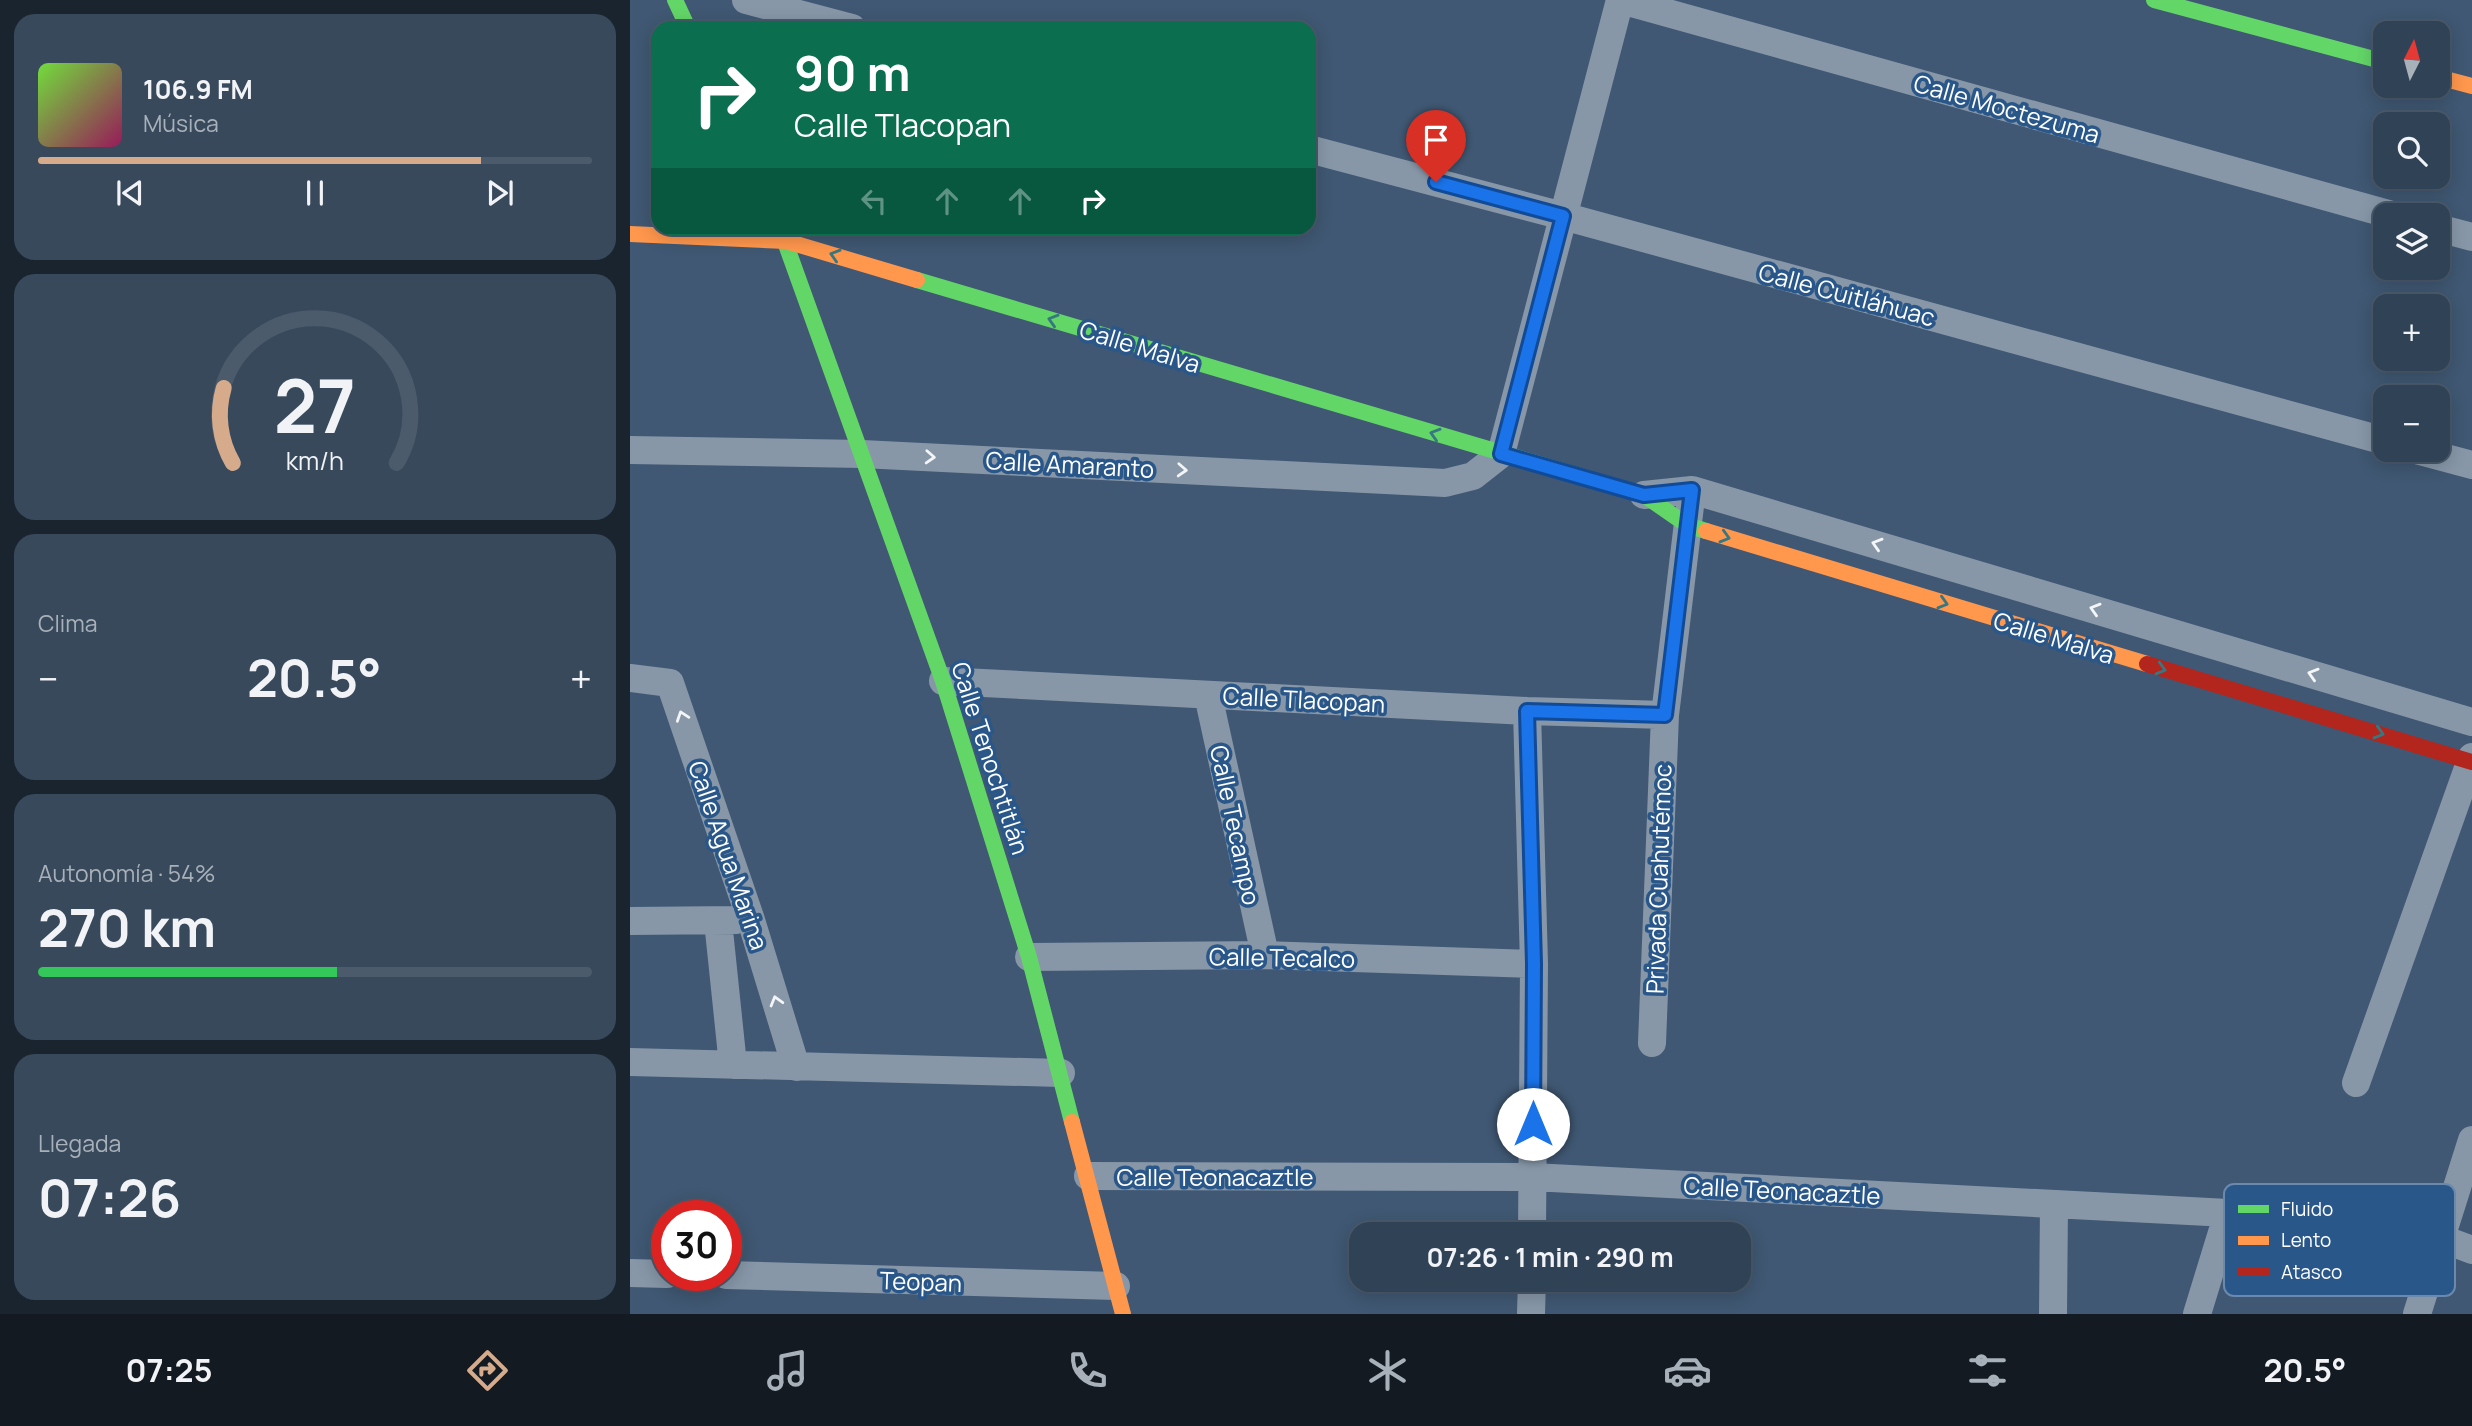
<!DOCTYPE html>
<html lang="es">
<head>
<meta charset="utf-8">
<style>
  :root { --surface:#304256; --page:#38495c; --text:#f1f3f6; --muted:#a8b0b9; --line:#4b5b6c; --accent:#d6ab8b }
  body { margin:0; font-family:Manrope,sans-serif; background:var(--page); color:var(--text); height:100vh; display:flex; flex-direction:column; font-size:26px; white-space:nowrap }
  * { box-sizing:border-box; margin:0 }
  p { font-size:23px; color:var(--muted) }
  .icon { flex:none; width:38px; height:38px; fill:none; stroke:currentColor; stroke-width:2; stroke-linecap:round; stroke-linejoin:round }
  .map { position:relative; flex:1; overflow:hidden }
  .drawer { display:flex; flex-direction:column; gap:14px; padding:14px; background:#1a242f; width:630px }
  .drawer>* { flex:none }
  .hud { position:absolute; left:21px; top:21px; width:665px; height:214px; border-radius:21px; box-shadow:0 4px 18px #0003,0 0 0 2px var(--line); background:#0b6e4f; color:#fff; overflow:hidden }
  .needle { width:46px; rotate:6deg }
  .buttons { position:absolute; left:1743px; top:21px; display:grid; gap:14px }
  .buttons a { display:grid; place-items:center; width:77px; height:77px; border-radius:14px; background:var(--surface); box-shadow:0 4px 18px #0003,0 0 0 2px var(--line); font-size:35px }
  .speed { position:absolute; left:21px; top:1200px; display:flex; gap:14px; font-size:35px; font-weight:700; text-align:center }
  .speed>* { display:grid; place-content:center; width:91px; height:91px; border-radius:50%; background:var(--surface); box-shadow:0 4px 18px #0003,0 0 0 2px var(--line); line-height:1 }
  .speed .limit { border:10px solid #d22; background:#fff; color:#111 }
  .pin { position:absolute; display:grid; place-items:center; width:60px; height:60px; color:#fff; margin:-72px -30px; border-radius:50% 50% 50% 0; rotate:-45deg; box-shadow:0 0 7px #0007 }
  .pin .icon { rotate:45deg }
  .me { position:absolute; width:77px; margin:-38px; rotate:0deg; stroke-linejoin:round; filter:drop-shadow(0 0 5px #0008) }
  .turn { display:flex; align-items:center; gap:24px; height:147px; padding:0 28px; font-size:32px }
  .turn .icon { width:91px; height:91px; stroke-width:2.5 }
  .turn b { display:block; font-size:49px; line-height:60px }
  .lanes { display:flex; align-items:center; height:66px; padding:0 28px; background:#0003; justify-content:center; gap:35px; direction:ltr }
  .lanes .off { opacity:.35 }
  .big { font-size:52px; font-weight:700; line-height:1.1 }
  .drawer .widget { flex:1; display:flex; flex-direction:column; justify-content:center; gap:10px; min-width:0; padding:0 24px; border-radius:21px; background:var(--page) }
  .drawer .dial { align-items:center; gap:0 }
  .dial svg { height:182px; overflow:visible; fill:none; stroke:var(--line); stroke-width:7; stroke-linecap:round; text-anchor:middle }
  .dial text { fill:var(--text); stroke:none }
  .song { display:flex; align-items:center; gap:21px }
  .cover { width:84px; height:84px; border-radius:10px; background:linear-gradient(135deg,hsl(100 70% 55%),hsl(330 70% 35%)) }
  .played { height:7px; border-radius:4px; background:linear-gradient(90deg,var(--accent) 80%,var(--line) 80%) }
  .keys { display:flex; justify-content:space-around; direction:ltr }
  .heat { display:flex; justify-content:space-between; align-items:center; font-size:38px; direction:ltr }
  .charge { height:10px; border-radius:5px; background:linear-gradient(90deg,#34c759 54%,var(--line) 0) }
  .trip { position:absolute; left:719px; top:1222px; width:402px; height:70px; border-radius:21px; background:var(--surface); box-shadow:0 4px 18px #0003,0 0 0 2px var(--line); font-weight:700; line-height:70px; text-align:center }
  .tab-bar { display:flex; height:112px; justify-content:space-around; align-items:center; background:#131a22; color:var(--muted) }
  .tab-bar .icon { width:49px; height:49px }
  .tab-bar .selected { color:var(--accent) }
  .tab-bar b { font-size:32px; color:var(--text) }
  main { display:flex; flex:1; min-height:0 }
  .map>svg:first-child { display:block }
  .lines { fill:none; stroke-linecap:round; stroke-linejoin:round }
  .street { stroke:#8797a8; stroke-width:28 }
  .fast { stroke:#63d668; stroke-width:16 }
  .slow { stroke:#ff974d; stroke-width:16 }
  .jam { stroke:#b3261e; stroke-width:16 }
  .oneway { stroke:#387781 }
  .oneway2 { stroke:#f3f5f6 }
  .route-casing { stroke:#114b97; stroke-width:18 }
  .route { stroke:#1a73e8; stroke-width:12 }
  .labels { text-anchor:middle; dominant-baseline:central; stroke-width:7; stroke-linejoin:round; paint-order:stroke }
  .street-label { font-size:24px; fill:#fff; stroke:#2a5789 }
  .key { fill:#2a5789; stroke:#6a89ac; stroke-width:2 }
  .key-label { font-size:19px; fill:#fff }
</style>
</head>
<body>
<main>
<section class="drawer">
<div class="widget">
<div class="song"><i class="cover"></i><div><b>106.9 FM</b><p>Música</p></div></div>
<div class="played"></div>
<div class="keys"><svg class="icon" aria-label="previous" viewBox="0 0 24 24"><path d="M18 5L8 12l10 7zM5 5v14"/></svg><svg class="icon" aria-label="pause" viewBox="0 0 24 24"><path d="M8 5v14M16 5v14"/></svg><svg class="icon" aria-label="next" viewBox="0 0 24 24"><path d="M6 5l10 7-10 7zM19 5v14"/></svg></div>
</div>
<div class="widget dial"><svg viewBox="0 0 100 80">
<path d="M14 69A42 42 0 1 1 86 69"/>
<path d="M14 69A42 42 0 0 1 10 36" stroke="#d6ab8b"/>
<text x="50" y="56" font-size="32" font-weight="700">27</text>
<text x="50" y="72" font-size="11">km/h</text>
</svg></div>
<div class="widget"><p>Clima</p>
<div class="heat"><a>−</a><b class="big">20.5°</b><a>+</a></div>
</div>
<div class="widget"><p>Autonomía · 54%</p><b class="big">270 km</b><div class="charge"></div></div>
<div class="widget"><p>Llegada</p><b class="big">07:26</b></div>
</section>
<div class="map">
<svg width="1842" height="1314" viewBox="0 0 1842 1314">
  <rect width="100%" height="100%" fill="#405873"/>
  <g class="lines">
    <path class="street" d="M116 0 222 28
      M991 0 1762 215
      M679 149 933 216 1755 441
      M1808 228 1842 237
      M0 450 232 454 815 483 843 476 871 454 990 0
      M1786 450 1842 465
      M1014 495 1062 490 1842 722
      M0 678 40 683 121 920 166 1067
      M313 681 897 711 1035 715
      M578 695 635 955
      M897 711 904 964 902 1234
      M0 921 106 920
      M88 921 103 1065
      M399 957 635 955 904 964
      M1022 1043 1035 715 1060 506
      M0 1062 431 1073
      M1726 1083 1842 757
      M458 1176 902 1177 1598 1213 1747 1225 1810 1238 1842 1250
      M0 1273 37 1274
      M96 1275 486 1286
      M901 1314 902 1279
      M1423 1314 1424 1204
      M1567 1314 1598 1213
      M1787 1314 1842 1140"/>
    <path class="fast" d="M45 0 58 28
      M1524 0 1755 62
      M150 228 313 681 399 957 442 1122
      M287 280 1014 495 1057 525 1076 531"/>
    <path class="slow" d="M1808 77 1842 86
      M0 234 156 241 287 280
      M1076 531 1517 664
      M442 1122 493 1314"/>
    <path class="jam" d="M1517 664 1842 762"/>
  </g>
  <defs><path id="oneway-chevron" d="M-2-3.5L2.5 0L-2 3.5" fill="none" stroke-width="1.6" stroke-linecap="round" stroke-linejoin="round" transform="scale(1.75)"/></defs>
  <g class="oneway">
    <use href="#oneway-chevron" transform="translate(205 255) rotate(-163)"/>
    <use href="#oneway-chevron" transform="translate(423 320) rotate(-163)"/>
    <use href="#oneway-chevron" transform="translate(805 434) rotate(-163)"/>
    <use href="#oneway-chevron" transform="translate(1095 537) rotate(16)"/>
    <use href="#oneway-chevron" transform="translate(1313 603) rotate(17)"/>
    <use href="#oneway-chevron" transform="translate(1531 669) rotate(16)"/>
    <use href="#oneway-chevron" transform="translate(1749 733) rotate(16)"/>
  </g>
  <g class="oneway2">
    <use href="#oneway-chevron" transform="translate(300 457) rotate(3)"/>
    <use href="#oneway-chevron" transform="translate(552 470) rotate(3)"/>
    <use href="#oneway-chevron" transform="translate(1247 544) rotate(-163)"/>
    <use href="#oneway-chevron" transform="translate(1465 609) rotate(-163)"/>
    <use href="#oneway-chevron" transform="translate(1683 674) rotate(-163)"/>
    <use href="#oneway-chevron" transform="translate(52 716) rotate(-109)"/>
    <use href="#oneway-chevron" transform="translate(146 1001) rotate(-106)"/>
  </g>
  <g class="lines">
    <g class="route-casing">
      <path id="route" d="M806 182 933 216 871 454 1014 495 1062 490 1035 715 897 711 904 964 903 1124"/>
    </g>
    <use href="#route" class="route"/>
  </g>
  <g class="labels">
    <g class="street-label">
      <text transform="translate(1377 108) rotate(16)">Calle Moctezuma</text>
      <text transform="translate(1217 294) rotate(15)">Calle Cuitláhuac</text>
      <text transform="translate(510 346) rotate(17)">Calle Malva</text>
      <text transform="translate(440 464) rotate(3)">Calle Amaranto</text>
      <text transform="translate(1424 637) rotate(17)">Calle Malva</text>
      <text transform="translate(674 699) rotate(3)">Calle Tlacopan</text>
      <text transform="translate(361 758) rotate(72)">Calle Tenochtitlán</text>
      <text transform="translate(606 825) rotate(78)">Calle Tecampo</text>
      <text transform="translate(99 855) rotate(71)">Calle Agua Marina</text>
      <text transform="translate(1028 879) rotate(-88)">Privada Cuahutémoc</text>
      <text transform="translate(652 957) rotate(1)">Calle Tecalco</text>
      <text x="585" y="1176">Calle Teonacaztle</text>
      <text transform="translate(1152 1190) rotate(3)">Calle Teonacaztle</text>
      <text transform="translate(291 1281) rotate(2)">Teopan</text>
    </g>
  </g>
  <rect x="1594" y="1184" width="231" height="112" rx="10" class="key"/>
  <rect x="1608" y="1205" width="31" height="8" fill="#63d668"/>
  <rect x="1608" y="1236" width="31" height="9" fill="#ff974d"/>
  <rect x="1608" y="1268" width="31" height="8" fill="#b3261e"/>
  <g class="key-label">
    <text x="1651" y="1216">Fluido</text>
    <text x="1651" y="1247">Lento</text>
    <text x="1651" y="1279">Atasco</text>
  </g>
</svg>
<div class="buttons">
<a><svg class="needle" viewBox="-14 -14 28 28"><path d="M0-13l5 13h-10z" fill="#e53935"/><path d="M0 13l5-13h-10z" fill="#a8b0b9"/></svg></a>
<a><svg class="icon" aria-label="search" viewBox="0 0 24 24"><circle cx="10" cy="10" r="6"/><path d="M15 15l6 6"/></svg></a>
<a><svg class="icon" aria-label="layers" viewBox="0 0 24 24"><path d="M12 4l9 5-9 5-9-5zM3 14l9 5 9-5"/></svg></a>
<a>+</a>
<a>−</a>
</div>
<div class="speed"><div class="limit">30</div></div>
<div class="pin" style="left:806px;top:182px;background:#d93025"><svg class="icon" aria-label="arrive" viewBox="0 0 24 24"><path d="M6 21V4h12l-3 4 3 4H6"/></svg></div>
<svg class="me" style="left:903px;top:1124px" viewBox="-20 -20 40 40"><circle r="19" fill="#fff"/><path d="M0-13L10 11 0 6-10 11z" fill="#1a73e8"/></svg>
<div class="trip">07:26 · 1 min · 290 m</div>
<div class="hud">
<div class="turn"><svg class="icon" aria-label="right" viewBox="0 0 24 24"><path d="M7 20v-9h11M14 6l5 5-5 5"/></svg><div><b>90 m</b>Calle Tlacopan</div></div>
<div class="lanes"><svg class="icon off" aria-label="left" viewBox="0 0 24 24"><path d="M17 20v-9H6M10 6l-5 5 5 5"/></svg><svg class="icon off" aria-label="ahead" viewBox="0 0 24 24"><path d="M12 20V5M6 11l6-6 6 6"/></svg><svg class="icon off" aria-label="ahead" viewBox="0 0 24 24"><path d="M12 20V5M6 11l6-6 6 6"/></svg><svg class="icon" aria-label="right" viewBox="0 0 24 24"><path d="M7 20v-9h11M14 6l5 5-5 5"/></svg></div>
</div>
</div>
</main>
<nav class="tab-bar">
<b>07:25</b>
<svg class="icon selected" aria-label="directions" viewBox="0 0 24 24"><path d="M12 3l9 9-9 9-9-9zM9 14v-3h6M13 9l2 2-2 2"/></svg>
<svg class="icon" aria-label="music" viewBox="0 0 24 24"><path d="M9 18V5l10-2v13"/><circle cx="6" cy="18" r="3"/><circle cx="16" cy="16" r="3"/></svg>
<svg class="icon" aria-label="phone" viewBox="0 0 24 24"><path d="M5 4h4l2 5-3 2q2 4 5 5l2-3 5 2v4C11 20 4 13 5 4z"/></svg>
<svg class="icon" aria-label="climate" viewBox="0 0 24 24"><path d="M12 3v18M4 7l16 10M4 17L20 7"/></svg>
<svg class="icon" aria-label="car" viewBox="0 0 24 24"><path d="M5 17H2v-5l4-1 3-4h7l3 4 3 1v5h-3M9 17h6M6 11h13"/><circle cx="7" cy="17" r="2"/><circle cx="17" cy="17" r="2"/></svg>
<svg class="icon" aria-label="filters" viewBox="0 0 24 24"><path d="M4 7h16M4 17h16"/><circle cx="9" cy="7" r="2"/><circle cx="15" cy="17" r="2"/></svg>
<b>20.5°</b>
</nav>
</body>
</html>
